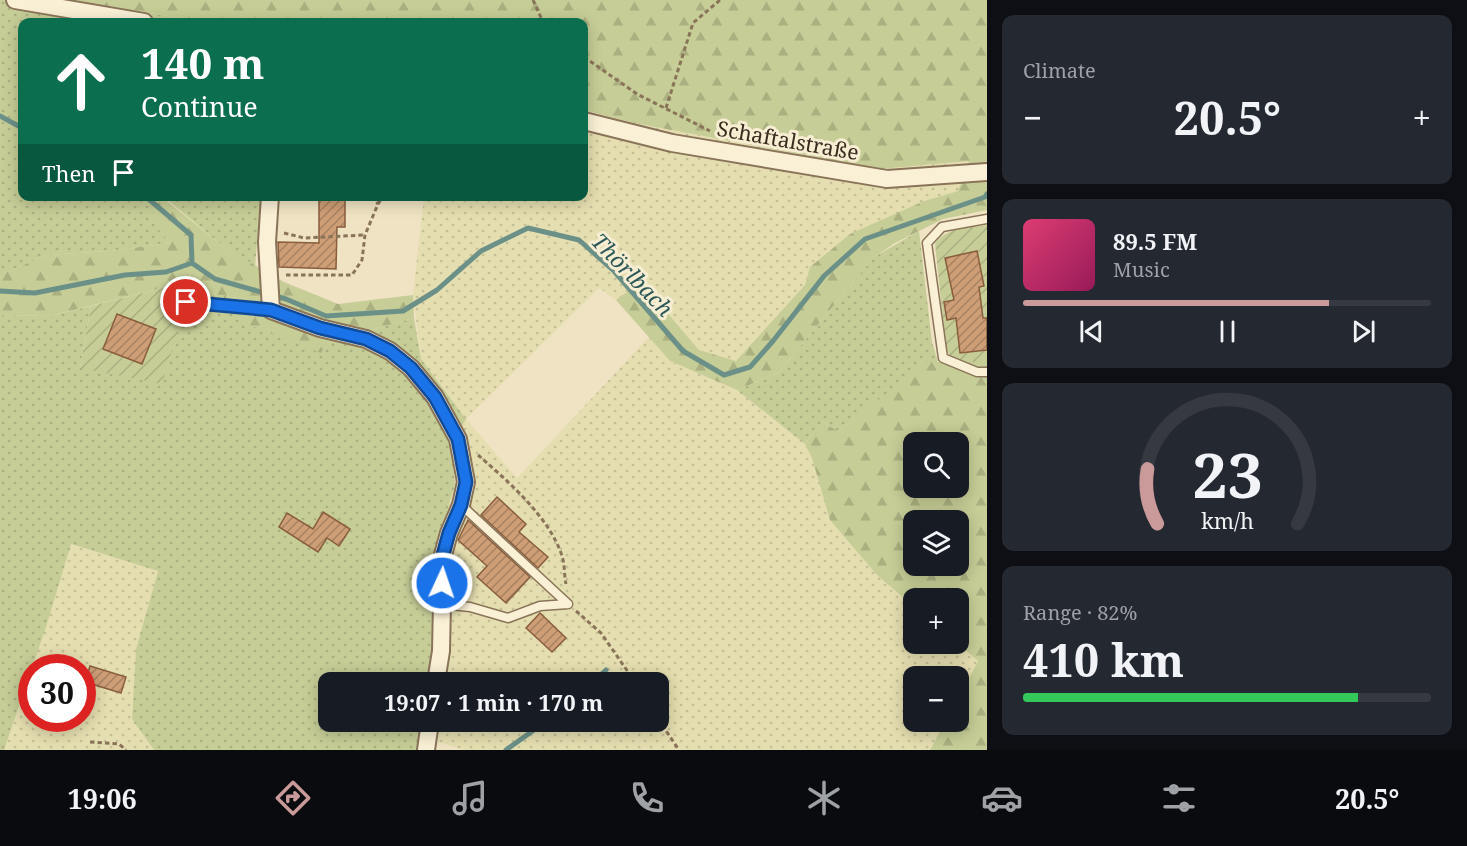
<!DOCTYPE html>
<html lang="en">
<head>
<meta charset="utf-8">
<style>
  :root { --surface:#171b24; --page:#242831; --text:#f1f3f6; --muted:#9ea1a6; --line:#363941; --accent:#ca9999 }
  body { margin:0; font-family:"Noto Serif",serif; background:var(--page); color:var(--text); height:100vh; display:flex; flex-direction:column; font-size:22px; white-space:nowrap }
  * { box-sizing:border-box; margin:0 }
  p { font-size:20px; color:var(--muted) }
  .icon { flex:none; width:33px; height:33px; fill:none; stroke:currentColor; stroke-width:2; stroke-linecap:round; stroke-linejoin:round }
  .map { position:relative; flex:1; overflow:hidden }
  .details { display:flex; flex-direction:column; gap:15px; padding:15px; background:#0d0f14; width:480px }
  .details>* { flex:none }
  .top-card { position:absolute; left:18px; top:18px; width:570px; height:183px; border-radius:12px; box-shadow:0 3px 15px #0003; background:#0b6e4f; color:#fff; overflow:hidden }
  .controls { position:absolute; left:903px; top:432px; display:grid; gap:12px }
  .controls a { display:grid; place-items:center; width:66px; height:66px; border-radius:12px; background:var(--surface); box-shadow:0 3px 15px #0003; font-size:30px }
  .speed { position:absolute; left:18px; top:654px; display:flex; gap:12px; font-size:30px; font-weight:700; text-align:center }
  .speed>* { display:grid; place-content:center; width:78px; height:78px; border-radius:50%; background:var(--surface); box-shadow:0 3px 15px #0003; line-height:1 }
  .speed .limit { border:9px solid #d22; background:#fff; color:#111 }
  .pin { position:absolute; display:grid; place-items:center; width:51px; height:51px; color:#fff; margin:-26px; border:3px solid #fff; border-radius:50%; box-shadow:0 2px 6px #0007 }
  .me { position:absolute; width:66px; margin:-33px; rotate:3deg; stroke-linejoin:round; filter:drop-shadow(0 0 4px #0008) }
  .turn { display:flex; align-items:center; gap:21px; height:126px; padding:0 24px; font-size:27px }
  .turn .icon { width:78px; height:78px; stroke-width:2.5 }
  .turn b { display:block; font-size:42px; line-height:51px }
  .then { display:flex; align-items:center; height:57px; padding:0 24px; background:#0003; gap:12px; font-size:22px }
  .big { font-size:45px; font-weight:700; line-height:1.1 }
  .details .tile { flex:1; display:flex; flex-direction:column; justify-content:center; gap:9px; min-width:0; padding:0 21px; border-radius:12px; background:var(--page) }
  .details .dial { align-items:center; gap:0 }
  .dial svg { height:156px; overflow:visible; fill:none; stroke:var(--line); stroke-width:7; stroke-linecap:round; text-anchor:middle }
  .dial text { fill:var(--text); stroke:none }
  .song { display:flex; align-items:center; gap:18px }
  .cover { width:72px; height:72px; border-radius:9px; background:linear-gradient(135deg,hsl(340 70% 55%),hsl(330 70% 35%)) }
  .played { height:6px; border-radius:3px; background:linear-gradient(90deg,var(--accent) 75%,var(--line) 75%) }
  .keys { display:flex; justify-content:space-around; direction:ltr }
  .heat { display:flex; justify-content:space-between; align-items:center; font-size:33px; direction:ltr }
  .charge { height:9px; border-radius:4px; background:linear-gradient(90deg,#34c759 82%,var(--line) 0) }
  .trip { position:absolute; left:318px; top:672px; width:351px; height:60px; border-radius:12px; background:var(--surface); box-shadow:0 3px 15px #0003; font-weight:700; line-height:60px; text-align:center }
  .tabs { display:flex; height:96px; justify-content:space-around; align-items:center; background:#090b0e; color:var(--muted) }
  .tabs .icon { width:42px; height:42px }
  .tabs .on { color:var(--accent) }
  .tabs b { font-size:27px; color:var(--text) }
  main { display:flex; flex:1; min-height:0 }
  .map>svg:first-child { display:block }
  .farmland { fill:url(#farmland-dots) }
  .grass { fill:url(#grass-dots) }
  .forest { fill:url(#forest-firs); fill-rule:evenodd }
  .garden { fill:url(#garden-furrows) }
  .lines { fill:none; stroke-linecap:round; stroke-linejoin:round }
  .stream { stroke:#6b9088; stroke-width:5 }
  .building { fill:url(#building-hatch); stroke:#895e3e; stroke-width:1.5 }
  .lane-casing { stroke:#8a7459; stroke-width:11 }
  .street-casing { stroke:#8a7459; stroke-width:20 }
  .path { stroke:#8a7459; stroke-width:3; stroke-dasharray:4.5 3; stroke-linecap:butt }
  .lane { stroke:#faf0d6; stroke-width:8 }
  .street { stroke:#faf0d6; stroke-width:16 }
  .route-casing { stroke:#114b97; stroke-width:15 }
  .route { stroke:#1a73e8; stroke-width:10 }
  .labels { text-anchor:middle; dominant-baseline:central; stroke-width:6; stroke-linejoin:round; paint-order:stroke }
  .street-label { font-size:21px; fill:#392c1e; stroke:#f6edd2 }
  .water-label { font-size:22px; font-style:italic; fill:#2c5958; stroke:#f6edd2 }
</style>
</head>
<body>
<main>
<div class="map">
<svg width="987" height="750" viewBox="0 0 987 750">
  <defs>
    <pattern id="farmland-dots" width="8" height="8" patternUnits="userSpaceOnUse" patternTransform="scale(1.5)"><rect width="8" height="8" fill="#e5deb0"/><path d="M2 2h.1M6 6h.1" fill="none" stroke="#c5bf97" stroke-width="1.8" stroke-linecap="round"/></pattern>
    <pattern id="grass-dots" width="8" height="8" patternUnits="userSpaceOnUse" patternTransform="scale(1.5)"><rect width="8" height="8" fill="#c6cd96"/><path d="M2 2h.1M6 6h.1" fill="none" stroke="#abb081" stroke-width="1.8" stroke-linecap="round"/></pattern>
    <pattern id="forest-firs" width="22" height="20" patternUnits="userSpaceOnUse" patternTransform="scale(1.5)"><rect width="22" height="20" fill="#c6cd96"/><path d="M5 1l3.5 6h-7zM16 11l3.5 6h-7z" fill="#abb081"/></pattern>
    <pattern id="garden-furrows" width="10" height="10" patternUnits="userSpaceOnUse" patternTransform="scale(1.5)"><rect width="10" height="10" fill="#c6cd96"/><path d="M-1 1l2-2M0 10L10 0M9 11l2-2" fill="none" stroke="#abb081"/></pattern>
    <pattern id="building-hatch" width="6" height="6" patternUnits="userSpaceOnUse" patternTransform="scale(1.5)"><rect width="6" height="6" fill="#ce9e77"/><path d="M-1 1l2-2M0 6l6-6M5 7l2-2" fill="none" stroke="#a88161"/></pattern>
  </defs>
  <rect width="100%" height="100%" fill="#efe3c3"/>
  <path class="farmland" d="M584 110 634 123 880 169 970 161 958 191 924 201 810 267 805 285 736 361 699 350 641 282 616 300 599 288 466 419 517 478 649 337 670 361 737 390 805 444 877 575 913 606 914 644H958L978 661 959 697 958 676H914V722H945L930 750H648L645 748 643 750H463L436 741 438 722H658V682H441L442 529 455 484 451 446 466 419 421 359 413 295 424 197 584 196Z
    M70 544 158 571 136 649 132 719 154 750H4L31 669 32 718H82V668L32 667Z"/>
  <path class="grass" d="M0 0H61L209 22H22V196L162 197 150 218 170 243 110 251 46 255 10 271H0Z
    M164 197H261L255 266 225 248Z
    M919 231 932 342 938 362 927 363 838 431 822 422 805 444 737 390 778 373 874 257Z
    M185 290 246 299 327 342 414 318 421 359 466 419 451 446 455 484 442 529 450 560 441 682H328V722H438L435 750H154L132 719 136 649 158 571 71 544 46 627 4 750H0V315L49 316 91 306 80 368 186 302Z"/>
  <path class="forest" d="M61 0H987V210L943 219 895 243 874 257 778 373 737 390 670 361 616 300 641 282 699 350 736 361 805 285 810 267 850 234 924 201 958 191 969 161 880 169 634 123 584 110V22H209Z
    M162 197 225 248 284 282 338 304 413 295 414 318 327 342 321 353 239 321 245 299 166 287 49 316 0 315V271H10L46 255 110 251 170 243 149 218Z
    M927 362H987V750H930L945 722H958L959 697 978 661 958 644V598H914L913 606 877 575 830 520 812 458 805 444 822 422 838 431ZM914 442H958V488H914ZM914 520H958V566H914Z"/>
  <path class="garden" d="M987 225V362H953L946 348 935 244C946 227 969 228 987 225Z
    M166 287 185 290 186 302 162 384 80 368 91 306Z"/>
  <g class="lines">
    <path class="stream" d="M0 116 22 128
      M145 196 191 235 192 263 215 279 286 299 326 316 403 311 437 290 481 251 528 228 579 240 614 271 683 351 724 375 750 367 773 341 824 276 865 239 985 197 987 194
      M0 291 35 293 125 275 166 272 192 263
      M593 682 606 670
      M506 750 545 722"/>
  </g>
  <path class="building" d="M319 198H345V227H337L336 269 279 267 278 242 319 243Z
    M977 251 984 286 979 287 983 318H987V350L960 353 956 318 947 320 944 302 954 300 945 258Z
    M117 314 156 329 142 364 103 349Z
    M497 497 526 524 519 532 548 557 538 568 481 515Z
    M323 512 350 529 339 546 327 538 318 552 279 527 287 513 313 529Z
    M468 520 530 577 506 603 477 577 487 566 458 540Z
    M540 613 566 638 552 652 526 628Z
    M90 666 126 677 121 693 85 682Z"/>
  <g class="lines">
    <g class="lane-casing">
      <path id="lane" d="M987 219 942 227 927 243 943 358 977 372H987
        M186 302 271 310
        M461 505 568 604
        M442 604 470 607 508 618 540 606 568 604"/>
    </g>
    <g class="street-casing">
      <path id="street" d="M15 0 144 22
        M584 121 672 143 887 179 987 172
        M270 196 267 242 271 310 320 328 366 339 390 351 411 368 435 397 458 439 466 482 461 505 449 533 441 562 442 604 441 651 436 682
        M426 750 430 722"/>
    </g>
    <path class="path" d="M533 0 543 22
      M584 57 637 94 710 131
      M666 108 693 23 720 0
      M372 196 378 204
      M284 233 304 238 365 235
      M286 275H352L362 260 365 235 378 204 383 196
      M478 455C508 481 550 518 562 556 565 565 564 575 566 584
      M576 611 601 633 635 682
      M658 719 679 750
      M90 742 119 744 126 750"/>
    <use href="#lane" class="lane"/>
    <use href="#street" class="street"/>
  </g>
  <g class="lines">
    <g class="route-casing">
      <path id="route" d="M186 302 271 310 320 328 366 339 390 351 411 368 435 397 458 439 466 482 461 505 449 533 441 562 442 583"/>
    </g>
    <use href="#route" class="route"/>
  </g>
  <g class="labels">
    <g class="street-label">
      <text transform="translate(788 140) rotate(10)">Schaftalstraße</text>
    </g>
    <g class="water-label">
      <text transform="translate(633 274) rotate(46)">Thörlbach</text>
    </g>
  </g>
</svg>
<div class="controls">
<a><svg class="icon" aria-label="search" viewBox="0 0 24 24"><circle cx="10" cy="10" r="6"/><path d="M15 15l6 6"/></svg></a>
<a><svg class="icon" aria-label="layers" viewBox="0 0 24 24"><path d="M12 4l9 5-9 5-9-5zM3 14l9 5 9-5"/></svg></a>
<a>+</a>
<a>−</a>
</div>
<div class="speed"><div class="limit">30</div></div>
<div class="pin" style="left:186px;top:302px;background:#d93025"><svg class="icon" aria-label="arrive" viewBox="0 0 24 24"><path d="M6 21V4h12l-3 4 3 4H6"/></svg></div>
<svg class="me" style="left:442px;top:583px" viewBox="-20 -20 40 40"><circle r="17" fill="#1a73e8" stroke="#fff" stroke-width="3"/><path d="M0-11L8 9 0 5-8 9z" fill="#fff"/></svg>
<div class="trip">19:07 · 1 min · 170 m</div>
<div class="top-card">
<div class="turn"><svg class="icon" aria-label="ahead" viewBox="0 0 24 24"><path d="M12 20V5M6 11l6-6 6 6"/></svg><div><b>140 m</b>Continue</div></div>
<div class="then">Then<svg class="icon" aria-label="arrive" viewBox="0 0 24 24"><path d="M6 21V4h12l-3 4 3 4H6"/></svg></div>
</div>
</div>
<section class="details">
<div class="tile"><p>Climate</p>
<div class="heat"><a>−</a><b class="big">20.5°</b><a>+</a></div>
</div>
<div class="tile">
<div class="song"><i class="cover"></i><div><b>89.5 FM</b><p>Music</p></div></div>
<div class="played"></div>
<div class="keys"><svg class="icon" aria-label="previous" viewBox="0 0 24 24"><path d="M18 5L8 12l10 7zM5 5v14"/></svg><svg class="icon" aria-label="pause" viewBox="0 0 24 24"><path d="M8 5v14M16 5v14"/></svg><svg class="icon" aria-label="next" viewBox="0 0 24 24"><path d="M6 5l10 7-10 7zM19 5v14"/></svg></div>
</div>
<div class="tile dial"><svg viewBox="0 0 100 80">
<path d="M14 69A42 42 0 1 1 86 69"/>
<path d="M14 69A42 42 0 0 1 9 41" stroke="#ca9999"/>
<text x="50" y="56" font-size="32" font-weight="700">23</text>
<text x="50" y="72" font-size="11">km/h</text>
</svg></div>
<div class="tile"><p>Range · 82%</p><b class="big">410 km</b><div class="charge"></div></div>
</section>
</main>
<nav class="tabs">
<b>19:06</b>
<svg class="icon on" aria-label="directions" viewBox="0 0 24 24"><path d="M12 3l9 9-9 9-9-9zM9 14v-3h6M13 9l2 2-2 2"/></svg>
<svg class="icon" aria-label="music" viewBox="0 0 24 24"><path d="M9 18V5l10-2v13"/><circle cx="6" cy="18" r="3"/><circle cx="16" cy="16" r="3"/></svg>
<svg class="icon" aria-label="phone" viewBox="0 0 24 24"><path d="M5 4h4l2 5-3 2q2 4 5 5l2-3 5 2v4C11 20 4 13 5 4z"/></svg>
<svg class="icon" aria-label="climate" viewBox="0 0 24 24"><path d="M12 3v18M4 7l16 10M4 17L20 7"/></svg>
<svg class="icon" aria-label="car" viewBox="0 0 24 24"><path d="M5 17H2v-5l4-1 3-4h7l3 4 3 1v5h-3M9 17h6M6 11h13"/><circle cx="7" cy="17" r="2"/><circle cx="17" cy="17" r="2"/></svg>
<svg class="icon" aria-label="filters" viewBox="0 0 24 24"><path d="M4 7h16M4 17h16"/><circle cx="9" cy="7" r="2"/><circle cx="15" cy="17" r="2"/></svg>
<b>20.5°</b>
</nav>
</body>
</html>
